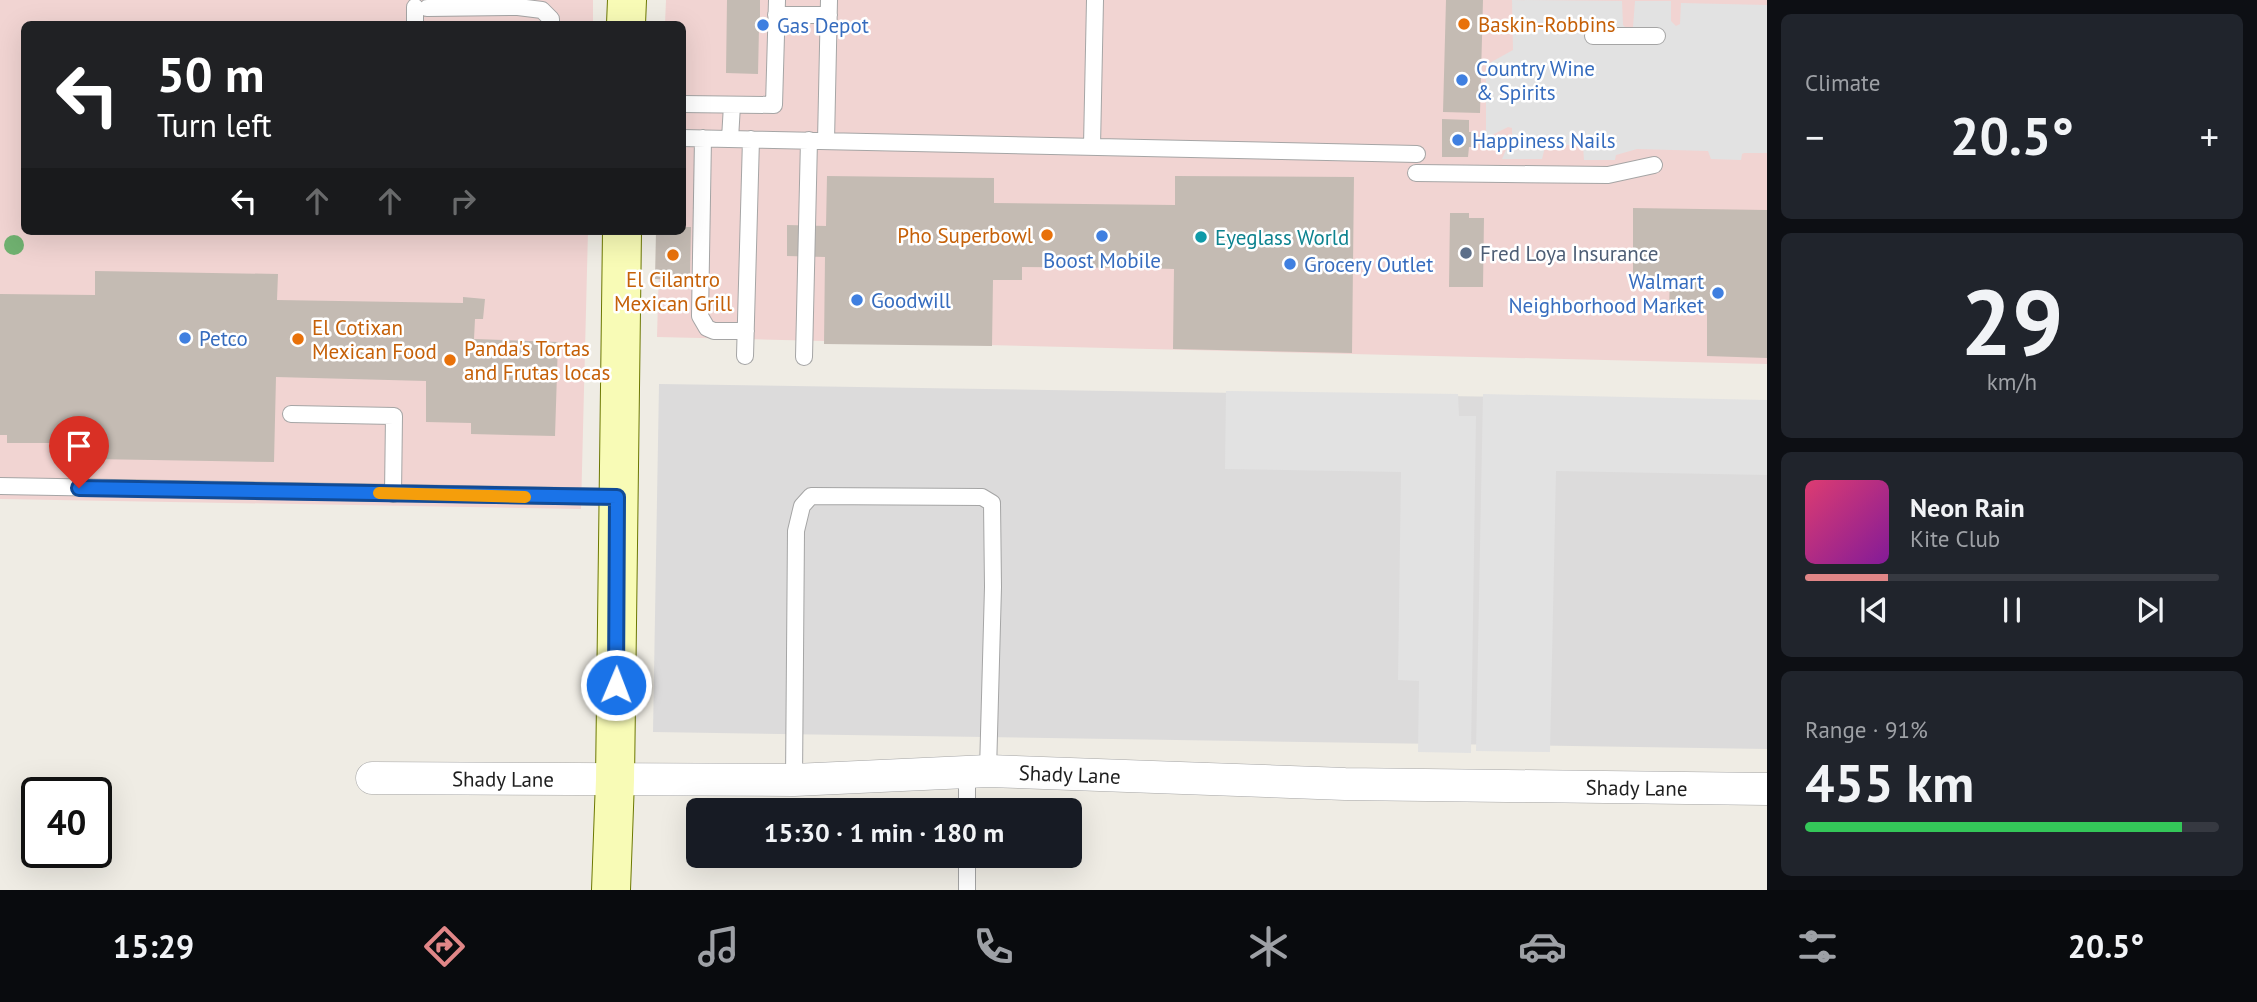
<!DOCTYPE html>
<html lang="en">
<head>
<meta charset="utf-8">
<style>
  :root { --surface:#171b24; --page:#20242c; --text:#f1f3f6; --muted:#9ea1a6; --line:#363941; --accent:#e08687 }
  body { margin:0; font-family:"PT Sans",sans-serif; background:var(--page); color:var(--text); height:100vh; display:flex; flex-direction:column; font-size:26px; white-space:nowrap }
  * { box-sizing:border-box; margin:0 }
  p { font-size:23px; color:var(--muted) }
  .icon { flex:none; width:38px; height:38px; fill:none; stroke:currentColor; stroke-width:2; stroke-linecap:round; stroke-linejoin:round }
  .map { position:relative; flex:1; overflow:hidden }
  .side { display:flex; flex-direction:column; gap:14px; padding:14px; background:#0d0f14; width:490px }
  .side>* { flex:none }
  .top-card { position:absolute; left:21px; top:21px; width:665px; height:214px; border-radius:10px; box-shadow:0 7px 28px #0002; background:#202124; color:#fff; overflow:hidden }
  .speed { position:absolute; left:21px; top:777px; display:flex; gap:14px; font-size:35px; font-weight:700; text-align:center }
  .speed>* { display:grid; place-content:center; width:91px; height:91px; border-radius:50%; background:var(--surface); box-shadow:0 7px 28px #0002; line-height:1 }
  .speed .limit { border:4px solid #111; border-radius:10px; background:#fff; color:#111 }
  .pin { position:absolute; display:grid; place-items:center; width:60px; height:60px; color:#fff; margin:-72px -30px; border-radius:50% 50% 50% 0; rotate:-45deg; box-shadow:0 0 7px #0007 }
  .pin .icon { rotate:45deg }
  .me { position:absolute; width:77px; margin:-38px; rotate:1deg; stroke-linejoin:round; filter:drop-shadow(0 0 5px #0008) }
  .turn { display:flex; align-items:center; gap:24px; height:147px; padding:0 21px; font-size:32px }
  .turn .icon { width:91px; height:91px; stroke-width:2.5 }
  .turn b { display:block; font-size:49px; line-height:60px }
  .lanes { display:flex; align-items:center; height:66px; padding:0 21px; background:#0003; justify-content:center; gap:35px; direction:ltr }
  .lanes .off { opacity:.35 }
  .big { font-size:52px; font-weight:700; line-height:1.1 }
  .side .card { flex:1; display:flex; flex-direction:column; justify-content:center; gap:10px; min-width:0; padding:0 24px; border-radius:10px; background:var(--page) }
  .side .dial { align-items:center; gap:0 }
  .dial b { font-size:91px; line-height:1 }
  .song { display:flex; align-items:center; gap:21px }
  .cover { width:84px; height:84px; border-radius:10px; background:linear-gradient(135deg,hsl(340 70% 55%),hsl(290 70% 35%)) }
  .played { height:7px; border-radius:4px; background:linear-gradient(90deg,var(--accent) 20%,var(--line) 20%) }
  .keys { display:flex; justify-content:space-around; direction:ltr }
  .heat { display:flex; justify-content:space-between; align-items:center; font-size:38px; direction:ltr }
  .charge { height:10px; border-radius:5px; background:linear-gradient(90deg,#34c759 91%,var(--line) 0) }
  .trip { position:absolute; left:686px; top:798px; width:396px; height:70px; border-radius:10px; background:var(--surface); box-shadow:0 7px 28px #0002; font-weight:700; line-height:70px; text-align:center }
  .tabs { display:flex; height:112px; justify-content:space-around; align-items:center; background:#090b0e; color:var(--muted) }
  .tabs .icon { width:49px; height:49px }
  .tabs .current { color:var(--accent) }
  .tabs b { font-size:32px; color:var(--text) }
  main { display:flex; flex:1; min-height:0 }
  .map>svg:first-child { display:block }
  .residential { fill:#dcdbdb }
  .commercial { fill:#f1d4d2 }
  .parking { fill:#e2e2e2 }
  .building { fill:#c4bbb3 }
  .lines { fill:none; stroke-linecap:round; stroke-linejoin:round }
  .lane-casing { stroke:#a5a5a5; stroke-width:18 }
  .street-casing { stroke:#a5a5a5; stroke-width:33 }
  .secondary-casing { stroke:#6c7802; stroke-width:40 }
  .lane { stroke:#fff; stroke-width:16 }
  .street { stroke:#fff; stroke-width:32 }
  .secondary { stroke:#f8fbb6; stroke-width:38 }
  .tree { fill:#70b170 }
  .route-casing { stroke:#114b97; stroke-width:18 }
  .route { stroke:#1a73e8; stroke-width:12 }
  .slow { stroke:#f59e0b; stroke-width:12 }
  .food-dot { fill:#e8710a; stroke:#fff; stroke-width:2.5 }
  .shop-dot { fill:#3f7fe0; stroke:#fff; stroke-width:2.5 }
  .culture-dot { fill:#0f9aa8; stroke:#fff; stroke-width:2.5 }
  .service-dot { fill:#5c6f8a; stroke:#fff; stroke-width:2.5 }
  .labels { text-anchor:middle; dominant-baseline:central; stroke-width:5; stroke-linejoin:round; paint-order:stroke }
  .food-label { font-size:21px; fill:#c56008; stroke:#fff; text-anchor:start }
  .shop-label { font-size:21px; fill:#366cbe; stroke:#fff; text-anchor:start }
  .culture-label { font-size:21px; fill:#0d838f; stroke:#fff; text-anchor:start }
  .service-label { font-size:21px; fill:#4e5e75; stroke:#fff; text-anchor:start }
  .street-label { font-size:21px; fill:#1e1e1e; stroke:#fff }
</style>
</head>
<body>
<main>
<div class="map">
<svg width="1767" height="890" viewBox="0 0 1767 890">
  <rect width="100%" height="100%" fill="#efece4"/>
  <path class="residential" d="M659 384 1767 401V749L653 732Z"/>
  <path class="commercial" d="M0 0H593V24H24V231H588L581 509 0 499Z
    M666 0H1767V364L657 337 660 231H682V24H665Z"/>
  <path class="parking" d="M1512 0 1622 1 1623 25 1626 28 1633 27 1635 1H1671V21L1676 26 1680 24 1681 3 1767 5V153H1744L1742 154 1741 160 1711 159 1708 151 1637 149 1616 155 1615 160H1584L1583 146 1546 143 1542 159H1502L1512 136V128L1508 127 1486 138V65L1513 50Z
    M1226 391 1458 394 1459 416H1476L1471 753 1418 752 1419 681 1398 680 1401 472 1225 469Z
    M1483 394 1767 400V475L1556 471 1550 752 1476 751Z"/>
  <path class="building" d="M727 0H760V20H771V28H759L758 74 726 73Z
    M1446 0H1483L1480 113 1443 112Z
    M1442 119 1469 120V132H1475V147H1469L1468 157H1442Z
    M827 176 994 178V203L1175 205V176L1354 177 1352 353 1173 349 1174 269 1138 268 1022 267V280H993L992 346 824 344 825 257 787 256V225L826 226Z
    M1633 208 1767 210V358L1707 356V310H1669L1670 276H1633Z
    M1450 213H1469V218H1484L1483 287H1449Z
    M682 227H691L690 280 655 279 656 231H682Z
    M95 271 278 274 277 300 463 303V297L485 299 483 319H475L474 339 558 342 555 436 471 434V423L426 422V381L276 377 274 462 92 459V443H7V435H0V294L95 295Z"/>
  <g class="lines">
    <g class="lane-casing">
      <path id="lane" d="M427 8 518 7 542 10 551 19V24
        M776 15H829
        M415 24V7
        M1593 36H1657
        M682 104 774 105 777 0
        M682 138 1417 154
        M703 138 700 316 707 328 714 331H746
        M730 139 732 105
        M826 141 829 0
        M1092 146 1095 0
        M1416 173 1608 175 1654 165
        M745 356 751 139
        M804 357 809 140
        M291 414 394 416 393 494
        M0 486 617 497
        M967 772V810
        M794 780 796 531 802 506 811 496 982 497 992 503 993 587 988 771
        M967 890V856"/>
    </g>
    <g class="street-casing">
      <g id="street">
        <path id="s1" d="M372 778 794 780 988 771 1345 784 1767 789"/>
      </g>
    </g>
    <g class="secondary-casing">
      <path id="secondary" d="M626 24 627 0
        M611 890 615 780 622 231"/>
    </g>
    <use href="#lane" class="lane"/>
    <use href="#street" class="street"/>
    <use href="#secondary" class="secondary"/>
  </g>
  <circle class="tree" cx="14" cy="245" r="10"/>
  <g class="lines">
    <g class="route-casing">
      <path id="route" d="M79 488 617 497 616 685"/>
    </g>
    <use href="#route" class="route"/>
    <path class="slow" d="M379 493 525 497"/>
  </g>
  <g class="food-dot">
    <circle cx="1464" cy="24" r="7"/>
    <circle cx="1047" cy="235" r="7"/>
    <circle cx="673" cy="255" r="7"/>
    <circle cx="298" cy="339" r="7"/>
    <circle cx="450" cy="360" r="7"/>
  </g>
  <g class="shop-dot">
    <circle cx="763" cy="25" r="7"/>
    <circle cx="1462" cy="80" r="7"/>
    <circle cx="1458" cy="140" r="7"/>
    <circle cx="1102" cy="236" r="7"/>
    <circle cx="1290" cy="264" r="7"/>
    <circle cx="1718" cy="293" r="7"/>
    <circle cx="857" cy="300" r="7"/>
    <circle cx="185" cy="338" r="7"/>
  </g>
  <circle class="culture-dot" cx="1201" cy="237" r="7"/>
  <circle class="service-dot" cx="1466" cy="253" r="7"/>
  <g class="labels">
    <g class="food-label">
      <text x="1478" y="24">Baskin-Robbins</text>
      <text x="1033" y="235" text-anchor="end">Pho Superbowl</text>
      <text x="673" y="279" text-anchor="middle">El Cilantro<tspan x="673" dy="24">Mexican Grill</tspan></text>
      <text x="312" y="327">El Cotixan<tspan x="312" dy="24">Mexican Food</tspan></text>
      <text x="464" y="348">Panda's Tortas<tspan x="464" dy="24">and Frutas locas</tspan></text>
    </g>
    <g class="shop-label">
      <text x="777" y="25">Gas Depot</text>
      <text x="1476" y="68">Country Wine<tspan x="1476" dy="24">&amp; Spirits</tspan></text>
      <text x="1472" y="140">Happiness Nails</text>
      <text x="1102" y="260" text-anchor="middle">Boost Mobile</text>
      <text x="1304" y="264">Grocery Outlet</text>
      <text x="1704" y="281" text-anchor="end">Walmart<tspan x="1704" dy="24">Neighborhood Market</tspan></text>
      <text x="871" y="300">Goodwill</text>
      <text x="199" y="338">Petco</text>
    </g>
    <g class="culture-label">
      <text x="1215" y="237">Eyeglass World</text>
    </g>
    <g class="service-label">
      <text x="1480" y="253">Fred Loya Insurance</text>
    </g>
    <g class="street-label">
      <text stroke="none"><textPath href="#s1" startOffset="698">Shady Lane</textPath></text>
      <text stroke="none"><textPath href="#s1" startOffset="131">Shady Lane</textPath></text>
      <text stroke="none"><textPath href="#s1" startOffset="1265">Shady Lane</textPath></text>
    </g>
  </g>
</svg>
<div class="speed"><div class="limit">40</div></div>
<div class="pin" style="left:79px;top:488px;background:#d93025"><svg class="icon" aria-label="arrive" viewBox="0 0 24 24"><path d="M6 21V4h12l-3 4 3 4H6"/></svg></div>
<svg class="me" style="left:616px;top:685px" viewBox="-20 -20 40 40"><circle r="17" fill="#1a73e8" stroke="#fff" stroke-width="3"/><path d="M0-11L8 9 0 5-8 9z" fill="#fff"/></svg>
<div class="trip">15:30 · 1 min · 180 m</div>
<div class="top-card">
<div class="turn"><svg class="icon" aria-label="left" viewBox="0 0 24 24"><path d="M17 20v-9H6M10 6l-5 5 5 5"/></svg><div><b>50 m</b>Turn left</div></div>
<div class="lanes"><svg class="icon" aria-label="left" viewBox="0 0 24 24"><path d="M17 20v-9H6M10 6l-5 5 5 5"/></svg><svg class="icon off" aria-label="ahead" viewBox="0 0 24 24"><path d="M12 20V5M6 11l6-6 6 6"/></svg><svg class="icon off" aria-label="ahead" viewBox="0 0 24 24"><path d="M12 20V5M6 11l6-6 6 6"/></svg><svg class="icon off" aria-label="right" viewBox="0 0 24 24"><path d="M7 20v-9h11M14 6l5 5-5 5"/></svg></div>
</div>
</div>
<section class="side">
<div class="card"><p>Climate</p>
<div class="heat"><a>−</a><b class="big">20.5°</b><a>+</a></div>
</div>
<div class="card dial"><b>29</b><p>km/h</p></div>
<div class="card">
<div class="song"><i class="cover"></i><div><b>Neon Rain</b><p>Kite Club</p></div></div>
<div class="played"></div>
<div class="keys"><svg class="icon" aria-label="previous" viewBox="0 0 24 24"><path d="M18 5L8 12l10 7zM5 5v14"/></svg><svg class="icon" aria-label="pause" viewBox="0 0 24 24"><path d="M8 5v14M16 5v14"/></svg><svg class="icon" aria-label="next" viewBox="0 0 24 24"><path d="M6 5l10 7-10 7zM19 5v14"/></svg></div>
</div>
<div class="card"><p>Range · 91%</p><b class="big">455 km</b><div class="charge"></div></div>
</section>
</main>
<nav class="tabs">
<b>15:29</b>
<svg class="icon current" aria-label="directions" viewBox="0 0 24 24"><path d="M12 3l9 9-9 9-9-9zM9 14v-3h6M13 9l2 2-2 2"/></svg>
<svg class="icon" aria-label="music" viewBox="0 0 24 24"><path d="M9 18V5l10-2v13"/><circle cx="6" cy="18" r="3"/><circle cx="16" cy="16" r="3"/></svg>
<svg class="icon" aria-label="phone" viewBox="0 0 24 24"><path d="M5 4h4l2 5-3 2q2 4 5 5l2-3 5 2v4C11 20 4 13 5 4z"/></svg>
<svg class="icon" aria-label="climate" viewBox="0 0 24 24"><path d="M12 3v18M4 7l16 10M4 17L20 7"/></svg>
<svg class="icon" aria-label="car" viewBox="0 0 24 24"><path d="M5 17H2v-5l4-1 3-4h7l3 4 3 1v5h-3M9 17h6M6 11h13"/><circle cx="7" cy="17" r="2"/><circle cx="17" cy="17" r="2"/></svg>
<svg class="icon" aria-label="filters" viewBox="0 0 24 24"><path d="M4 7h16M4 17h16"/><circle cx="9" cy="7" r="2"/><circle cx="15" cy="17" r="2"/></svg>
<b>20.5°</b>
</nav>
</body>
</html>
